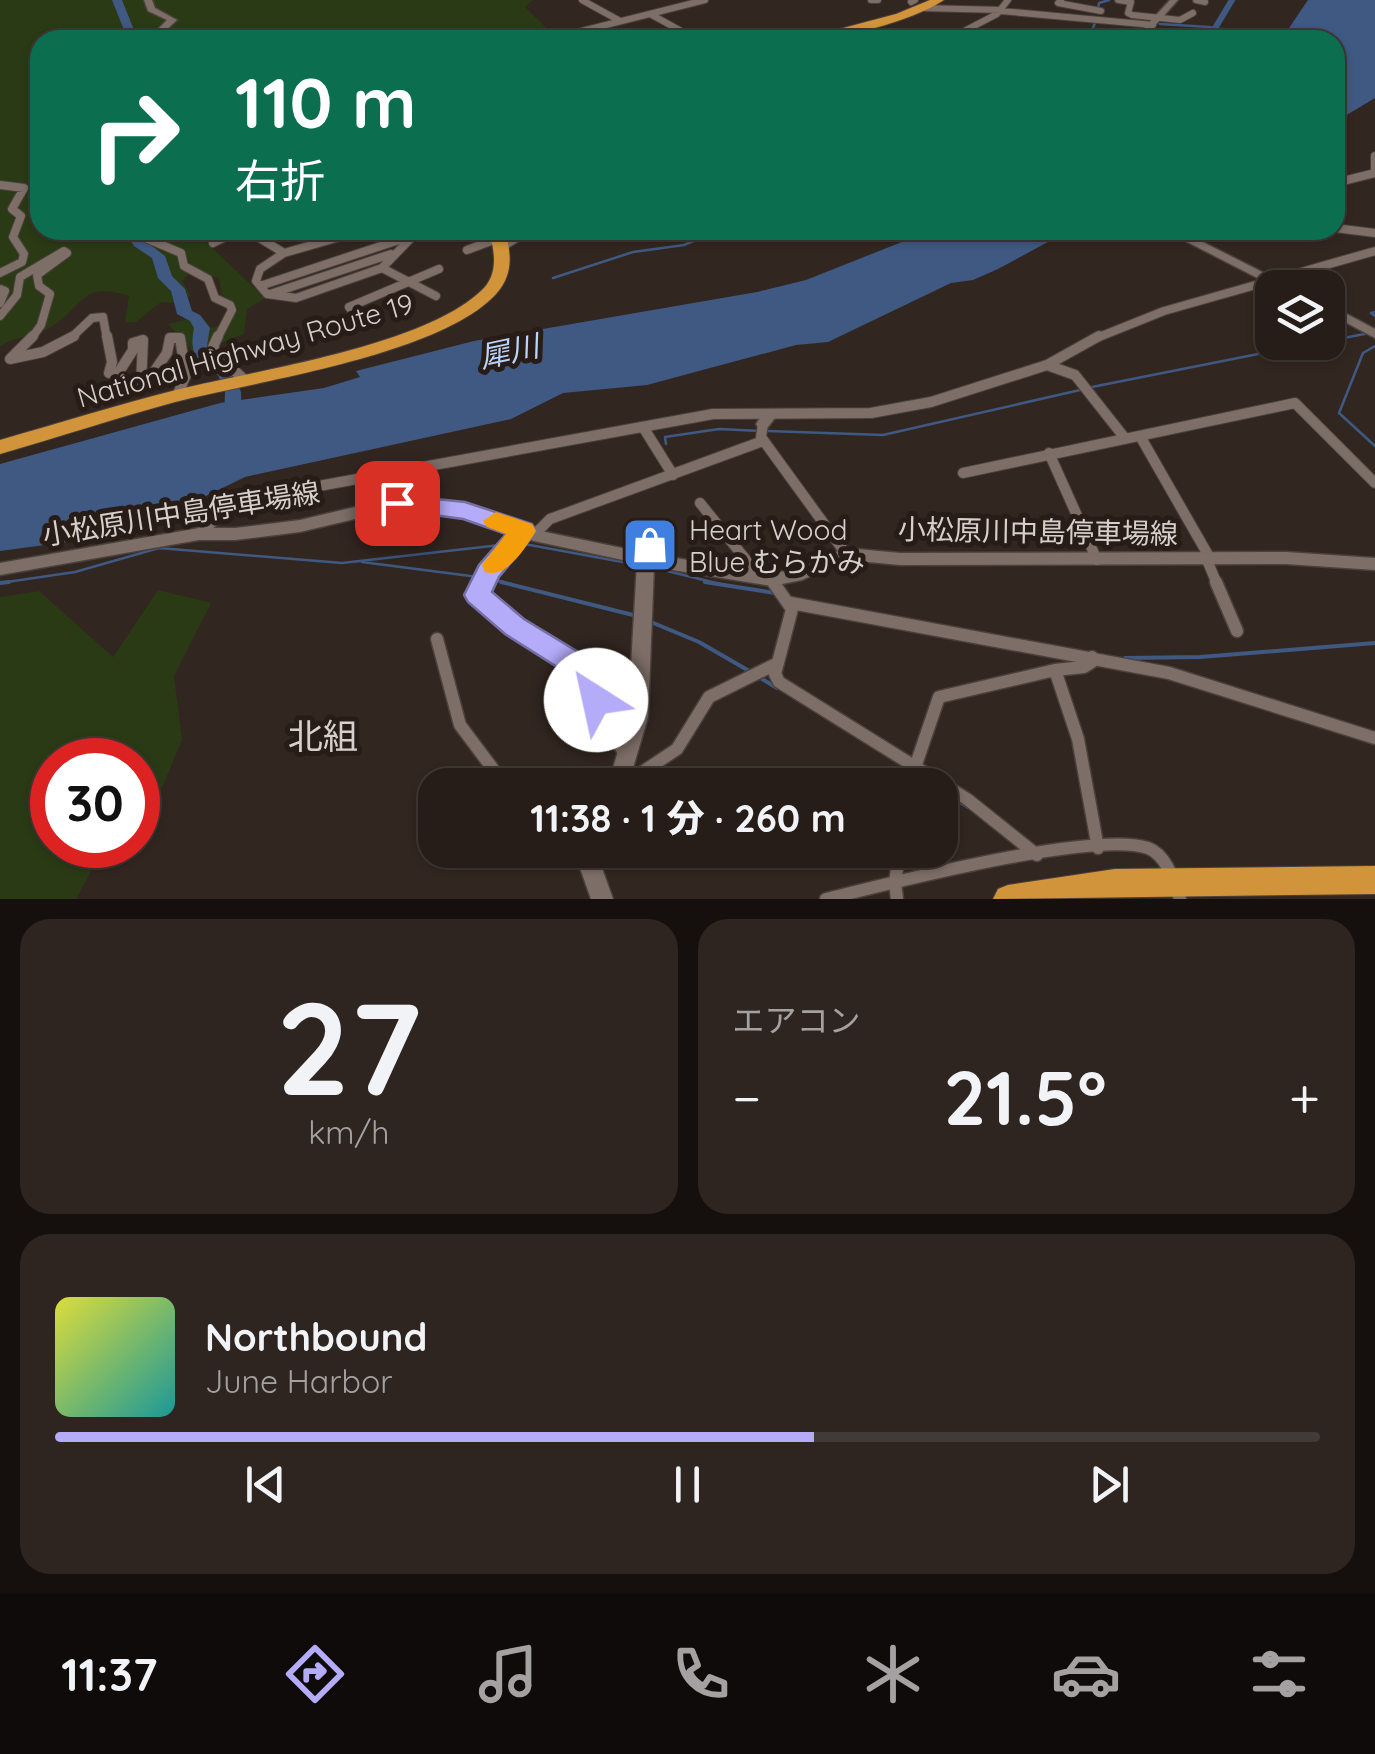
<!DOCTYPE html>
<html lang="ja">
<head>
<meta charset="utf-8">
<style>
  :root { --surface:#261c18; --page:#2e2521; --text:#f1f3f6; --muted:#a4a1a2; --line:#423a37; --accent:#b4acf9 }
  body { margin:0; font-family:Quicksand,"Noto Sans JP",sans-serif; background:var(--page); color:var(--text); height:100vh; display:flex; flex-direction:column; font-size:38px; white-space:nowrap }
  * { box-sizing:border-box; margin:0 }
  p { font-size:32px; color:var(--muted) }
  .icon { flex:none; width:55px; height:55px; fill:none; stroke:currentColor; stroke-width:2; stroke-linecap:round; stroke-linejoin:round }
  .map { position:relative; height:899px; overflow:hidden }
  .panel { display:flex; flex-direction:column; gap:20px; padding:20px; background:#150f0d; flex:1 }
  .panel>* { flex:none }
  .guide { position:absolute; left:30px; top:30px; width:1315px; height:210px; border-radius:30px; box-shadow:0 2px 8px #0004,0 0 0 2px var(--line); background:#0b6e4f; color:#fff; overflow:hidden }
  .controls { position:absolute; left:1255px; top:270px; display:grid; gap:20px }
  .controls a { display:grid; place-items:center; width:90px; height:90px; border-radius:20px; background:var(--surface); box-shadow:0 2px 8px #0004,0 0 0 2px var(--line); font-size:50px }
  .speed { position:absolute; left:30px; top:738px; display:flex; gap:20px; font-size:50px; font-weight:700; text-align:center }
  .speed>* { display:grid; place-content:center; width:130px; height:130px; border-radius:50%; background:var(--surface); box-shadow:0 2px 8px #0004,0 0 0 2px var(--line); line-height:1 }
  .speed .limit { border:15px solid #d22; background:#fff; color:#111 }
  .pin { position:absolute; display:grid; place-items:center; width:85px; height:85px; color:#fff; margin:-42px; border-radius:20px; box-shadow:0 5px 15px #0006 }
  .me { position:absolute; width:110px; margin:-55px; rotate:325deg; stroke-linejoin:round; filter:drop-shadow(0 0 8px #0008) }
  .turn { display:flex; align-items:center; gap:35px; height:210px; padding:0 40px; font-size:45px }
  .turn .icon { width:130px; height:130px; stroke-width:2.5 }
  .turn b { display:block; font-size:70px; line-height:85px }
  .big { font-size:75px; font-weight:800; line-height:1.1 }
  .panel .widget { flex:1; display:flex; flex-direction:column; justify-content:center; gap:15px; min-width:0; padding:0 35px; border-radius:30px; background:var(--page) }
  .panel .dial { align-items:center; gap:0 }
  .dial b { font-size:130px; line-height:1 }
  .song { display:flex; align-items:center; gap:30px }
  .cover { width:120px; height:120px; border-radius:15px; background:linear-gradient(135deg,hsl(60 70% 55%),hsl(180 70% 35%)) }
  .played { height:10px; border-radius:5px; background:linear-gradient(90deg,var(--accent) 60%,var(--line) 60%) }
  .keys { display:flex; justify-content:space-around; direction:ltr }
  .heat { display:flex; justify-content:space-between; align-items:center; font-size:55px; direction:ltr }
  .panel .tiles { flex:1; display:grid; gap:20px; grid-template-columns:1fr 1fr }
  .widget:last-child { grid-column:span 2 }
  .trip { position:absolute; left:418px; top:768px; width:540px; height:100px; border-radius:30px; background:var(--surface); box-shadow:0 2px 8px #0004,0 0 0 2px var(--line); font-weight:800; line-height:100px; text-align:center }
  .tabs { display:flex; height:160px; justify-content:space-around; align-items:center; background:#0f0b0a; color:var(--muted) }
  .tabs .icon { width:70px; height:70px }
  .tabs .on { color:var(--accent) }
  .tabs b { font-size:45px; color:var(--text) }
  .map>svg:first-child { display:block }
  .green { fill:#2a3a15 }
  .water { fill:#3f5983 }
  .lines { fill:none; stroke-linecap:round; stroke-linejoin:round }
  .stream-far1 { stroke:#3f5983; stroke-width:2.5 }
  .stream { stroke:#3f5983; stroke-width:4 }
  .canal { stroke:#3f5983; stroke-width:6 }
  .river { fill:#3f5983; fill-rule:evenodd }
  .street-far3-casing { stroke:#4b413b; stroke-width:8 }
  .street-far2-casing { stroke:#4b413b; stroke-width:10 }
  .street-far1-casing { stroke:#4b413b; stroke-width:12 }
  .street-casing { stroke:#4b413b; stroke-width:15 }
  .secondary-casing { stroke:#4b413b; stroke-width:3 }
  .highway-casing { stroke:#4b413b; stroke-width:2 }
  .street-far3 { stroke:#7d6e67; stroke-width:6 }
  .street-far2 { stroke:#7d6e67; stroke-width:8 }
  .street-far1 { stroke:#7d6e67; stroke-width:10 }
  .street { stroke:#7d6e67; stroke-width:12 }
  .secondary { fill:#7d6e67; fill-rule:evenodd }
  .highway { fill:#d2943a; fill-rule:evenodd }
  .route { fill:#b4acf9; stroke:#7570a2; stroke-width:2.5 }
  .slow { fill:#f59e0b }
  .labels { text-anchor:middle; dominant-baseline:central; stroke-width:10; stroke-linejoin:round; paint-order:stroke }
  .street-label { font-size:28px; fill:#d7cfcb; stroke:#281c17 }
  .poi-label { font-size:28px; fill:#d7cfcb; stroke:#281c17; text-anchor:start }
  .water-label { font-size:30px; font-style:italic; fill:#bad4fc; stroke:#281c17 }
  .near-neighbourhood-label { font-size:35px; fill:#d7cfcb; stroke:#281c17 }
</style>
</head>
<body>
<div class="map">
<svg width="1375" height="899" viewBox="0 0 1375 899">
  <rect width="100%" height="100%" fill="#322620"/>
  <path class="green" d="M0 0H533L525 7 559 40H40V230H211L205 241 265 298 247 309 244 334 208 348 224 367 212 372 168 324 201 316 211 328 228 323 238 310 221 293 219 278 192 271 182 281 191 296 171 303 161 302 136 322H125L129 296C81 281 85 305 53 326 37 336 16 336 0 346Z
    M158 590 211 603 174 676 182 740 158 797 138 819V760H52V845H112L97 860 76 899H0V597L39 591 113 657Z"/>
  <path class="water" d="M1308 0H1375V98L1335 122V40H1267L1287 31Z
    M932 230H1070L998 269 973 280 951 283 828 342 796 345 647 385 563 393 511 419 245 477 177 510 75 541 0 551V464L220 403 324 388 360 377 356 371 474 341 757 292 806 280Z"/>
  <g class="lines">
    <path class="stream-far1" d="M1098 8 1099 3 1109 0
      M1160 24 1209 27 1271 38
      M1088 40 1095 23
      M553 278 633 252 684 245 719 230
      M1375 312 1371 313 1375 316
      M1328 341 1375 332
      M1375 346 1363 353 1339 413 1375 446
      M1092 387 1319 342
      M768 431 883 435 1080 390
      M666 444 665 437 719 429 760 431
      M519 543 639 565
      M362 562 478 577
      M655 568 720 584
      M491 579 511 584
      M0 583 75 572 159 548 342 563 509 544"/>
    <path class="stream" d="M501 582 633 615
      M705 582 775 593
      M0 583 9 582
      M651 622 699 642 751 672
      M1125 658 1200 657 1375 643
      M762 679 777 688
      M954 798 968 807"/>
    <path class="canal" d="M1208 40 1232 0"/>
    <path class="river" d="M112 0H122L138 40H128Z
      M124 230H138L144 240 165 256 172 276 185 289 192 311 200 315 210 328 207 345 210 355 233 372 241 392 242 424 239 428 233 430 224 424 225 392 218 375C196 364 189 352 194 328L190 321 177 314 171 291 158 278 152 258 134 246Z"/>
    <g class="street-far3-casing">
      <path id="street-far3" d="M582 0 620 21
        M871 0H878
        M1061 0 1058 3 1101 11
        M1118 0 1131 2 1128 13 1132 15 1180 20 1193 13
        M1196 0 1205 2
        M911 2 915 0
        M921 8 1002 10
        M1001 11 1153 25
        M574 33 705 0
        M647 40 681 31 652 15
        M947 40 997 14 1008 0
        M1062 40H1081"/>
    </g>
    <g class="street-far2-casing">
      <path id="street-far2" d="M1375 156V169
        M1335 183 1375 173
        M0 185 24 188 12 209 21 216 13 237 24 254 22 262 0 273
        M1335 228 1375 233
        M255 230 258 237 284 253 364 230
        M148 239 181 253 184 266 208 279 215 298 230 305 232 310 217 339
        M213 243 240 230
        M502 247 529 230
        M467 250 499 238
        M284 253 260 269 256 281 267 294 296 298 382 268 419 230
        M382 268 436 296
        M260 286 411 236
        M0 289 5 291 0 303
        M270 294 391 254
        M0 316 17 295 20 277 64 251 67 253 37 275 39 286 50 294 41 325 31 339
        M356 316 349 307 439 269
        M70 339 92 318 103 317 107 339
        M170 339H180
        M1094 339 1164 311 1375 251"/>
    </g>
    <g class="street-far1-casing">
      <path id="street-far1" d="M33 336 10 359 43 352 74 336
        M107 336 112 362 109 373 117 375 133 350V343L143 340 141 384 145 385 167 353 170 338H180L186 375 177 396
        M218 336 213 347C218 360 236 370 245 381
        M1047 365 1075 375 1124 437
        M763 424 761 437 846 554
        M643 427 673 475
        M1140 436 1211 560
        M1049 453 1097 560
        M963 473 1295 403 1375 483
        M384 476 390 499 412 496 420 504
        M700 503 760 577
        M199 534 230 507 264 496 713 414 871 413 931 402 1047 365 1099 336
        M534 535 550 519 763 441
        M1207 560 1217 584
        M772 580 775 584
        M482 584 524 531"/>
    </g>
    <g class="street-casing">
      <path id="street" d="M483 582 477 595 515 626 578 666 625 755
        M773 582 792 609 775 674 779 682 967 799 1037 855
        M1216 582 1237 631
        M791 603 1169 673 1375 738
        M437 639 460 725 505 785
        M1092 657V662L1084 667 1055 670 1078 739 1098 848
        M623 785 677 749 709 697 778 663
        M909 785 939 697 1055 670
        M826 899C888 884 1094 830 1148 848 1167 855 1174 882 1180 899
        M897 899 895 882 900 850"/>
    </g>
    <g class="secondary-casing">
      <path id="secondary" d="M144 0H152L155 8 177 20 163 33 167 40H159L154 33 167 20 148 11Z
        M1170 0H1178L1142 40H1133Z
        M1164 230H1179L1294 288H1277Z
        M1328 304 1375 329V338L1328 313Z
        M771 409 778 414 768 427H758L756 424C760 418 764 411 771 409Z
        M397 497 465 504 536 530 646 553 772 574 793 569 846 548 900 553 1286 552 1375 558V570L1286 564 900 565 847 560 802 580 772 586 654 567 648 717 628 785H608L628 717 637 563 534 541 463 516 397 509 300 532 235 540H199L0 575V563L199 528H235L300 520Z
        M578 850H600L598 857 613 899H591L576 857Z"/>
    </g>
    <g class="highway-casing">
      <path id="highway" d="M930 0H944C911 22 838 40 798 40L896 14Z
        M489 230H505C511 254 514 274 496 294 440 355 257 381 175 402 116 418 59 437 0 454V440C59 423 117 405 176 390 256 370 428 346 484 288 499 271 494 250 489 230Z
        M1375 866V894L993 899 998 889 1008 885 1115 869Z"/>
    </g>
    <use href="#street-far3" class="street-far3"/>
    <use href="#street-far2" class="street-far2"/>
    <use href="#street-far1" class="street-far1"/>
    <use href="#street" class="street"/>
    <use href="#secondary" class="secondary"/>
    <use href="#highway" class="highway"/>
  </g>
  <path class="route" d="M397 495 465 502 532 524 536 531 532 537 499 577 492 592 524 619 588 658 611 700 606 708 596 712 586 708 568 674 505 634 468 602 464 595 479 565 506 534 463 519 389 509 385 503 389 497Z"/>
  <path class="slow" d="M496 512 532 524 536 531C525 548 507 579 485 572L482 565 506 534 487 527 483 521Z"/>
  <defs>
    <g id="shop-square" transform="scale(2.875)"><rect x="-9" y="-9" width="18" height="18" rx="4" fill="#3f7fe0" stroke="#281c17"/><path d="M-5-2.5h2.3a2.7 3.5 0 0 1 5.4 0H5L5.5 6h-11ZM-1.5-2.5h3a1.5 2.3 0 0 0-3 0Z" fill="#fff"/></g>
  </defs>
  <g fill-rule="evenodd">
    <use href="#shop-square" x="650" y="545"/>
  </g>
  <g class="labels">
    <g class="street-label">
      <text transform="translate(245 350) rotate(-16)">National Highway Route 19</text>
      <text transform="translate(181 513) rotate(-9)">小松原川中島停車場線</text>
      <text transform="translate(1038 531) rotate(1)">小松原川中島停車場線</text>
    </g>
    <g class="poi-label">
      <text x="689" y="529">Heart Wood<tspan x="689" dy="32">Blue むらかみ</tspan></text>
    </g>
    <g class="water-label">
      <text transform="translate(509 351) rotate(-12)">犀川</text>
    </g>
    <g class="near-neighbourhood-label">
      <text x="323" y="736">北組</text>
    </g>
  </g>
</svg>
<div class="controls">
<a><svg class="icon" aria-label="layers" viewBox="0 0 24 24"><path d="M12 4l9 5-9 5-9-5zM3 14l9 5 9-5"/></svg></a>
</div>
<div class="speed"><div class="limit">30</div></div>
<div class="pin" style="left:397px;top:503px;background:#d93025"><svg class="icon" aria-label="arrive" viewBox="0 0 24 24"><path d="M6 21V4h12l-3 4 3 4H6"/></svg></div>
<svg class="me" style="left:596px;top:700px" viewBox="-20 -20 40 40"><circle r="19" fill="#fff"/><path d="M0-13L10 11 0 6-10 11z" fill="#b4acf9"/></svg>
<div class="trip">11:38 · 1 分 · 260 m</div>
<div class="guide">
<div class="turn"><svg class="icon" aria-label="right" viewBox="0 0 24 24"><path d="M7 20v-9h11M14 6l5 5-5 5"/></svg><div><b>110 m</b>右折</div></div>
</div>
</div>
<section class="panel">
<div class="tiles">
<div class="widget dial"><b>27</b><p>km/h</p></div>
<div class="widget"><p>エアコン</p>
<div class="heat"><a>−</a><b class="big">21.5°</b><a>+</a></div>
</div>
<div class="widget">
<div class="song"><i class="cover"></i><div><b>Northbound</b><p>June Harbor</p></div></div>
<div class="played"></div>
<div class="keys"><svg class="icon" aria-label="previous" viewBox="0 0 24 24"><path d="M18 5L8 12l10 7zM5 5v14"/></svg><svg class="icon" aria-label="pause" viewBox="0 0 24 24"><path d="M8 5v14M16 5v14"/></svg><svg class="icon" aria-label="next" viewBox="0 0 24 24"><path d="M6 5l10 7-10 7zM19 5v14"/></svg></div>
</div>
</div>
</section>
<nav class="tabs">
<b>11:37</b>
<svg class="icon on" aria-label="directions" viewBox="0 0 24 24"><path d="M12 3l9 9-9 9-9-9zM9 14v-3h6M13 9l2 2-2 2"/></svg>
<svg class="icon" aria-label="music" viewBox="0 0 24 24"><path d="M9 18V5l10-2v13"/><circle cx="6" cy="18" r="3"/><circle cx="16" cy="16" r="3"/></svg>
<svg class="icon" aria-label="phone" viewBox="0 0 24 24"><path d="M5 4h4l2 5-3 2q2 4 5 5l2-3 5 2v4C11 20 4 13 5 4z"/></svg>
<svg class="icon" aria-label="climate" viewBox="0 0 24 24"><path d="M12 3v18M4 7l16 10M4 17L20 7"/></svg>
<svg class="icon" aria-label="car" viewBox="0 0 24 24"><path d="M5 17H2v-5l4-1 3-4h7l3 4 3 1v5h-3M9 17h6M6 11h13"/><circle cx="7" cy="17" r="2"/><circle cx="17" cy="17" r="2"/></svg>
<svg class="icon" aria-label="filters" viewBox="0 0 24 24"><path d="M4 7h16M4 17h16"/><circle cx="9" cy="7" r="2"/><circle cx="15" cy="17" r="2"/></svg>
</nav>
</body>
</html>
